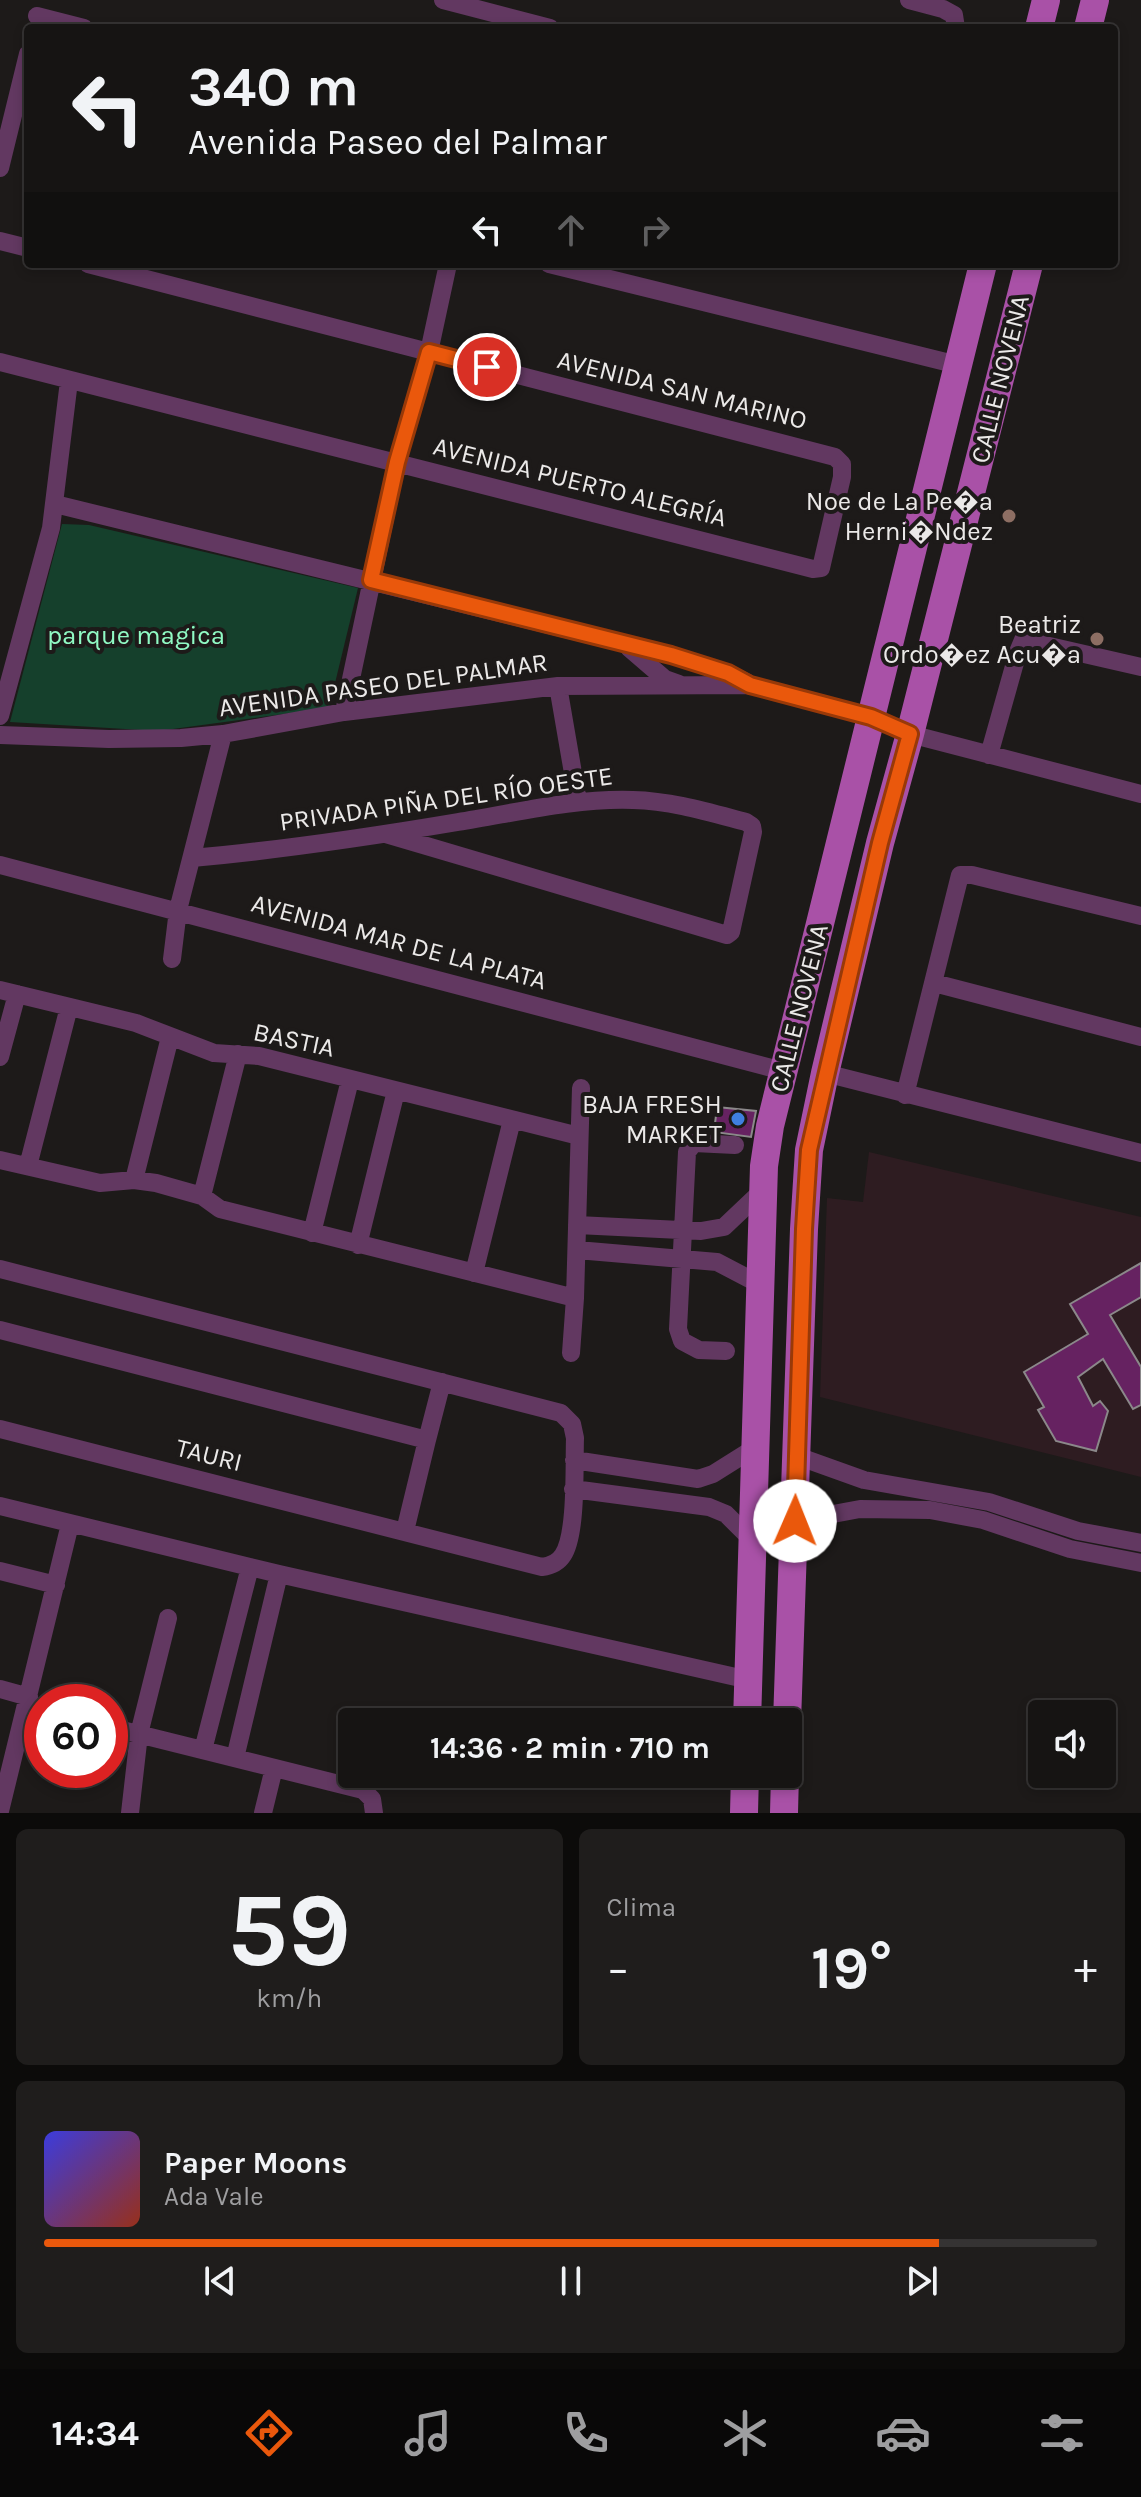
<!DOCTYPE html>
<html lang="es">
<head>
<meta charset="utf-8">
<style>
  :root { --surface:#161413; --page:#1f1d1c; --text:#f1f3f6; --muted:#9e9ea0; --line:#353333; --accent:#ea580c }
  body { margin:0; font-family:Karla,sans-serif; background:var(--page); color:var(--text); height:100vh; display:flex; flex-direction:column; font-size:30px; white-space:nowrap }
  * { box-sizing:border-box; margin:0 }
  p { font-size:26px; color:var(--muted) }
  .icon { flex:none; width:44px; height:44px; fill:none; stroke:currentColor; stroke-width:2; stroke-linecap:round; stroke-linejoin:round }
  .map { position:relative; height:1813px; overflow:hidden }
  .drawer { display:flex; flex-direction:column; gap:16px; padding:16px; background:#0c0b0a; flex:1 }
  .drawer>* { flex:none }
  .banner { position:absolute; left:24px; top:24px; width:1094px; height:244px; border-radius:8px; box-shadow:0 4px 12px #0003,0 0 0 2px var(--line); background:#161413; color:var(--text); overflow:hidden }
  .fabs { position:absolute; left:1028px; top:1700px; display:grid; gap:16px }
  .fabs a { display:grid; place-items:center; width:88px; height:88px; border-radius:8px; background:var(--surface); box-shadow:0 4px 12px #0003,0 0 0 2px var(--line); font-size:40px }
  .speed { position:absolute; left:24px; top:1684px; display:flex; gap:16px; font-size:40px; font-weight:700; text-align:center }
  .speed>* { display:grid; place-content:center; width:104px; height:104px; border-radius:50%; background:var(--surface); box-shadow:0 4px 12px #0003,0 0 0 2px var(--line); line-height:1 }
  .speed .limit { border:12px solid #d22; background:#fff; color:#111 }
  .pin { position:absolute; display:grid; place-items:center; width:68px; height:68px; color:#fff; margin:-34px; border:4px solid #fff; border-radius:50%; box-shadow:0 2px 8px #0007 }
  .me { position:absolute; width:88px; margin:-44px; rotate:1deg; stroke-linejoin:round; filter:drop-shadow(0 0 6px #0008) }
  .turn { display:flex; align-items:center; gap:28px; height:168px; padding:0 32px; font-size:36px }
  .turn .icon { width:104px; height:104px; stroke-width:2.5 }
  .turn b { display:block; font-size:56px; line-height:68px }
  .lanes { display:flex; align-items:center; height:76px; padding:0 32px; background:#0003; justify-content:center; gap:40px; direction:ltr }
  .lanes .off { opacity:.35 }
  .big { font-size:60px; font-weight:700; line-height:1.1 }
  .drawer .card { flex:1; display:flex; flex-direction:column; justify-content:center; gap:12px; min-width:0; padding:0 28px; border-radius:12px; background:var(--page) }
  .drawer .dial { align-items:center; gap:0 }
  .dial b { font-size:104px; line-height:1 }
  .song { display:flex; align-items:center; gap:24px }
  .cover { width:96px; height:96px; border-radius:12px; background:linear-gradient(135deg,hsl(240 70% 55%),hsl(10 70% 35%)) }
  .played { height:8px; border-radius:4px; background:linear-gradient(90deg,var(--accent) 85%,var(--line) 85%) }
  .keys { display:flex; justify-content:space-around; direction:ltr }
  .heat { display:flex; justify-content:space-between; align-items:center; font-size:44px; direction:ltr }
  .drawer .tiles { flex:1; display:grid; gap:16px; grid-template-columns:1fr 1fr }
  .card:last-child { grid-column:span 2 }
  .trip { position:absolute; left:338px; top:1708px; width:464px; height:80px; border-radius:8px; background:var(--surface); box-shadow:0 4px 12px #0003,0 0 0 2px var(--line); font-weight:700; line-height:80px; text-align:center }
  .tabs { display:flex; height:128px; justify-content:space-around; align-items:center; background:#090808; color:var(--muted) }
  .tabs .icon { width:56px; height:56px }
  .tabs .on { color:var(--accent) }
  .tabs b { font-size:36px; color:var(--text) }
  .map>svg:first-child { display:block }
  .education { fill:#2e1c21 }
  .green { fill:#15402c }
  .building { fill:#662261; stroke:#8b888a; stroke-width:2 }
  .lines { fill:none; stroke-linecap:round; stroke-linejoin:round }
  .minor { stroke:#623861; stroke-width:18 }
  .primary { stroke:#a951a7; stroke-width:28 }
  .route-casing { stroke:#983908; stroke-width:20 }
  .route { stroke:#ea580c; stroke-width:14 }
  .education-dot { fill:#8d6e63; stroke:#1d1a19; stroke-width:3 }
  .shop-dot { fill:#3f7fe0; stroke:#1d1a19; stroke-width:3 }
  .labels { text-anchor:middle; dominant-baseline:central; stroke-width:8; stroke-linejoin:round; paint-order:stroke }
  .street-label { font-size:26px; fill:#ebe9e8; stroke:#1d1a19 }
  .poi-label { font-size:26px; fill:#ebe9e8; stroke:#1d1a19; text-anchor:end }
  .park-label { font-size:26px; fill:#90fac4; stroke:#1d1a19 }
</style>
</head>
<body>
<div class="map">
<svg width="1141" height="1813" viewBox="0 0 1141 1813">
  <rect width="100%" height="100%" fill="#1d1a19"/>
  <path class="education" d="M869 1152 1141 1217V1477L820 1397 827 1198 863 1202Z"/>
  <path class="green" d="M62 524 89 525 358 588 329 708 158 731 10 722Z"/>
  <path class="building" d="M717 1107 756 1111 751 1137 714 1132Z
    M1141 1263V1297L1110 1315 1141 1367V1405L1133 1409 1103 1359 1078 1377 1093 1406 1100 1401 1108 1411 1096 1451 1056 1441 1038 1410 1044 1407 1024 1372 1088 1334 1070 1304Z"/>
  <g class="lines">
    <path class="minor" d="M443 0 550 28
      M909 0 943 9 954 15 956 28
      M37 16 84 28
      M0 168 28 54
      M0 241 28 248
      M549 264 958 365
      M0 362 813 569 821 568 842 477V464L835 457 88 264
      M55 504 671 655 728 673 748 683
      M629 648 665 679 679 684
      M558 686 578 802
      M344 712 397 462 429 352 448 264
      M0 716 51 528 69 381
      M0 735 109 739 181 738 223 734 344 712 558 686 750 685 871 717 910 734 1141 794
      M989 755 1018 652 1023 640 1141 667
      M192 858C281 850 369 837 458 822 515 813 574 798 633 800 672 801 708 812 746 822L752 826 753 832 731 932 727 935 386 834
      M0 865 783 1071
      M172 959 178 910 223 734
      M934 983 1141 1037
      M0 990 136 1023 214 1053 259 1056 579 1136
      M0 1057 17 994
      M825 1073 1141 1153
      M905 1095 960 875H972L1141 916
      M0 1160 100 1183 134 1180 156 1183 202 1196 220 1209 575 1298 581 1088
      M28 1166 69 1007
      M134 1180 170 1037
      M202 1196 238 1054
      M577 1225 701 1231 724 1227 763 1190
      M312 1233 350 1080
      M358 1245 396 1091
      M577 1250 717 1262 761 1285
      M0 1269 561 1413 572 1424 575 1438C574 1466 577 1534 563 1555 558 1563 550 1566 542 1567L0 1429
      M474 1273 512 1120
      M0 1330 427 1440 405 1531
      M726 1351 699 1350 682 1341 678 1329 687 1152 694 1143 735 1145
      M571 1353 575 1298
      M427 1440 442 1382
      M797 1456 864 1480 989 1502 1078 1531 1141 1543
      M574 1460 698 1479 713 1474 756 1447
      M573 1489 709 1507 726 1514 753 1541
      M0 1506 279 1574 749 1680
      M795 1521 860 1509 930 1510 983 1520 1070 1549 1141 1563
      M0 1571 56 1585
      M0 1689 29 1697
      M110 1727 363 1790 372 1799 374 1813
      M203 1750 250 1567
      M235 1758 279 1574
      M0 1811 70 1524
      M130 1813 139 1734 168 1618
      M263 1813 274 1768"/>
    <path class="primary" d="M1039 28 1046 0
      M1088 28 1095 0
      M747 1722 764 1166 770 1126 983 264
      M787 1722 804 1229 809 1150 825 1073 880 843 910 734 1029 264
      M744 1813 745 1774
      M784 1813 785 1774"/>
  </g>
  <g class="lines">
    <g class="route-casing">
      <path id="route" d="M487 367 429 352 397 462 371 580 671 655 728 673 750 685 871 717 910 734 880 843 809 1150 804 1229 795 1521"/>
    </g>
    <use href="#route" class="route"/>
  </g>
  <g class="education-dot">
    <circle cx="1009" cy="516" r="8"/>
    <circle cx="1097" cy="639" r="8"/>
  </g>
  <circle class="shop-dot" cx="738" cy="1119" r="8"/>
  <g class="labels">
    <g class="street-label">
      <text transform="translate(1000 379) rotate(-76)">CALLE NOVENA</text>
      <text transform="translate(682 390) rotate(14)">AVENIDA SAN MARINO</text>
      <text transform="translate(580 482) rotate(14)">AVENIDA PUERTO ALEGRÍA</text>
      <text transform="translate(383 685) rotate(-8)">AVENIDA PASEO DEL PALMAR</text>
      <text transform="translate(446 799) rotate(-8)">PRIVADA PIÑA DEL RÍO OESTE</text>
      <text transform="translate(399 942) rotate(15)">AVENIDA MAR DE LA PLATA</text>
      <text transform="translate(799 1008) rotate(-76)">CALLE NOVENA</text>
      <text transform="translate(294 1040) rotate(12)">BASTIA</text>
      <text transform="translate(209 1455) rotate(14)">TAURI</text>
    </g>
    <g class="poi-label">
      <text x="993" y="501">Noe de La Pe�a<tspan x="993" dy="30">Herni�Ndez</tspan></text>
      <text x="1081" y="624">Beatriz<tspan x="1081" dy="30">Ordo�ez Acu�a</tspan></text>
      <text x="722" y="1104">BAJA FRESH<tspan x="722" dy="30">MARKET</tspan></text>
    </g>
    <g class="park-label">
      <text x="136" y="635">parque magica</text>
    </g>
  </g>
</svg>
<div class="fabs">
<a><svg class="icon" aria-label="sound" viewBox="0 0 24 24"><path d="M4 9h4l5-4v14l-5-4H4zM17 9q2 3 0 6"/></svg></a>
</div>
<div class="speed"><div class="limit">60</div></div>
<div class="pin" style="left:487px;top:367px;background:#d93025"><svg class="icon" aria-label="arrive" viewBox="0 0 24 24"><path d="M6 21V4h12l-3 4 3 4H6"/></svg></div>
<svg class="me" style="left:795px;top:1521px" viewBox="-20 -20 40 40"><circle r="19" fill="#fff"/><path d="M0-13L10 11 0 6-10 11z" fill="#ea580c"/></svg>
<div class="trip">14:36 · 2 min · 710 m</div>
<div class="banner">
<div class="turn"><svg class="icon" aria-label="left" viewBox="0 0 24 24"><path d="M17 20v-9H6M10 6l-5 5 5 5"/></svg><div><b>340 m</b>Avenida Paseo del Palmar</div></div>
<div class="lanes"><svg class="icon" aria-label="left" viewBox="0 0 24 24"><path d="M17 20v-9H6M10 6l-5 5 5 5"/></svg><svg class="icon off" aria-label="ahead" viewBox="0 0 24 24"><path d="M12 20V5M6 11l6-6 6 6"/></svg><svg class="icon off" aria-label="right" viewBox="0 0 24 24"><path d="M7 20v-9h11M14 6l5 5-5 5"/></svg></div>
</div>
</div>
<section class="drawer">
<div class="tiles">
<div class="card dial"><b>59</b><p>km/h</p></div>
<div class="card"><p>Clima</p>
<div class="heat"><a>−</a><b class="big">19°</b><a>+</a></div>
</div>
<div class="card">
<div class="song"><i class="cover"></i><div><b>Paper Moons</b><p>Ada Vale</p></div></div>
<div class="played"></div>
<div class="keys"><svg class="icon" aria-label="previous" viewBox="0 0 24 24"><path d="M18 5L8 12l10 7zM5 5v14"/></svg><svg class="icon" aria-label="pause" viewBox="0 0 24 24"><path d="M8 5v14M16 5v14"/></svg><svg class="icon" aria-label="next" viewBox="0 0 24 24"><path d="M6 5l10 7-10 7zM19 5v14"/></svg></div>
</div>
</div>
</section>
<nav class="tabs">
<b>14:34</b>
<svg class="icon on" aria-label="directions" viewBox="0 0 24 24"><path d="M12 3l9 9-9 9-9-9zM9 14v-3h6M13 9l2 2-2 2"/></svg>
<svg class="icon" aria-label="music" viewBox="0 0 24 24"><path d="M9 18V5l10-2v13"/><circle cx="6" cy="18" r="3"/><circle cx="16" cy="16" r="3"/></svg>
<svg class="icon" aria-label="phone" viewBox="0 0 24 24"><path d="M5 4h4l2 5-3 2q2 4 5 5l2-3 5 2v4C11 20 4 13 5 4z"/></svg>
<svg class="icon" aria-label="climate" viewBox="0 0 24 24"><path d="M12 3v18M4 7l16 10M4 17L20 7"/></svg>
<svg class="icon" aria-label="car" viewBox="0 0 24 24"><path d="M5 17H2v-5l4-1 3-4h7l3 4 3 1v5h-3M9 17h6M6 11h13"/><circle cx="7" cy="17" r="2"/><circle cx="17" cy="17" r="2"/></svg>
<svg class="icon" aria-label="filters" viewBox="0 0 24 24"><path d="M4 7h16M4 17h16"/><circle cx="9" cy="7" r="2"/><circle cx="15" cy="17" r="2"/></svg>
</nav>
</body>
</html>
